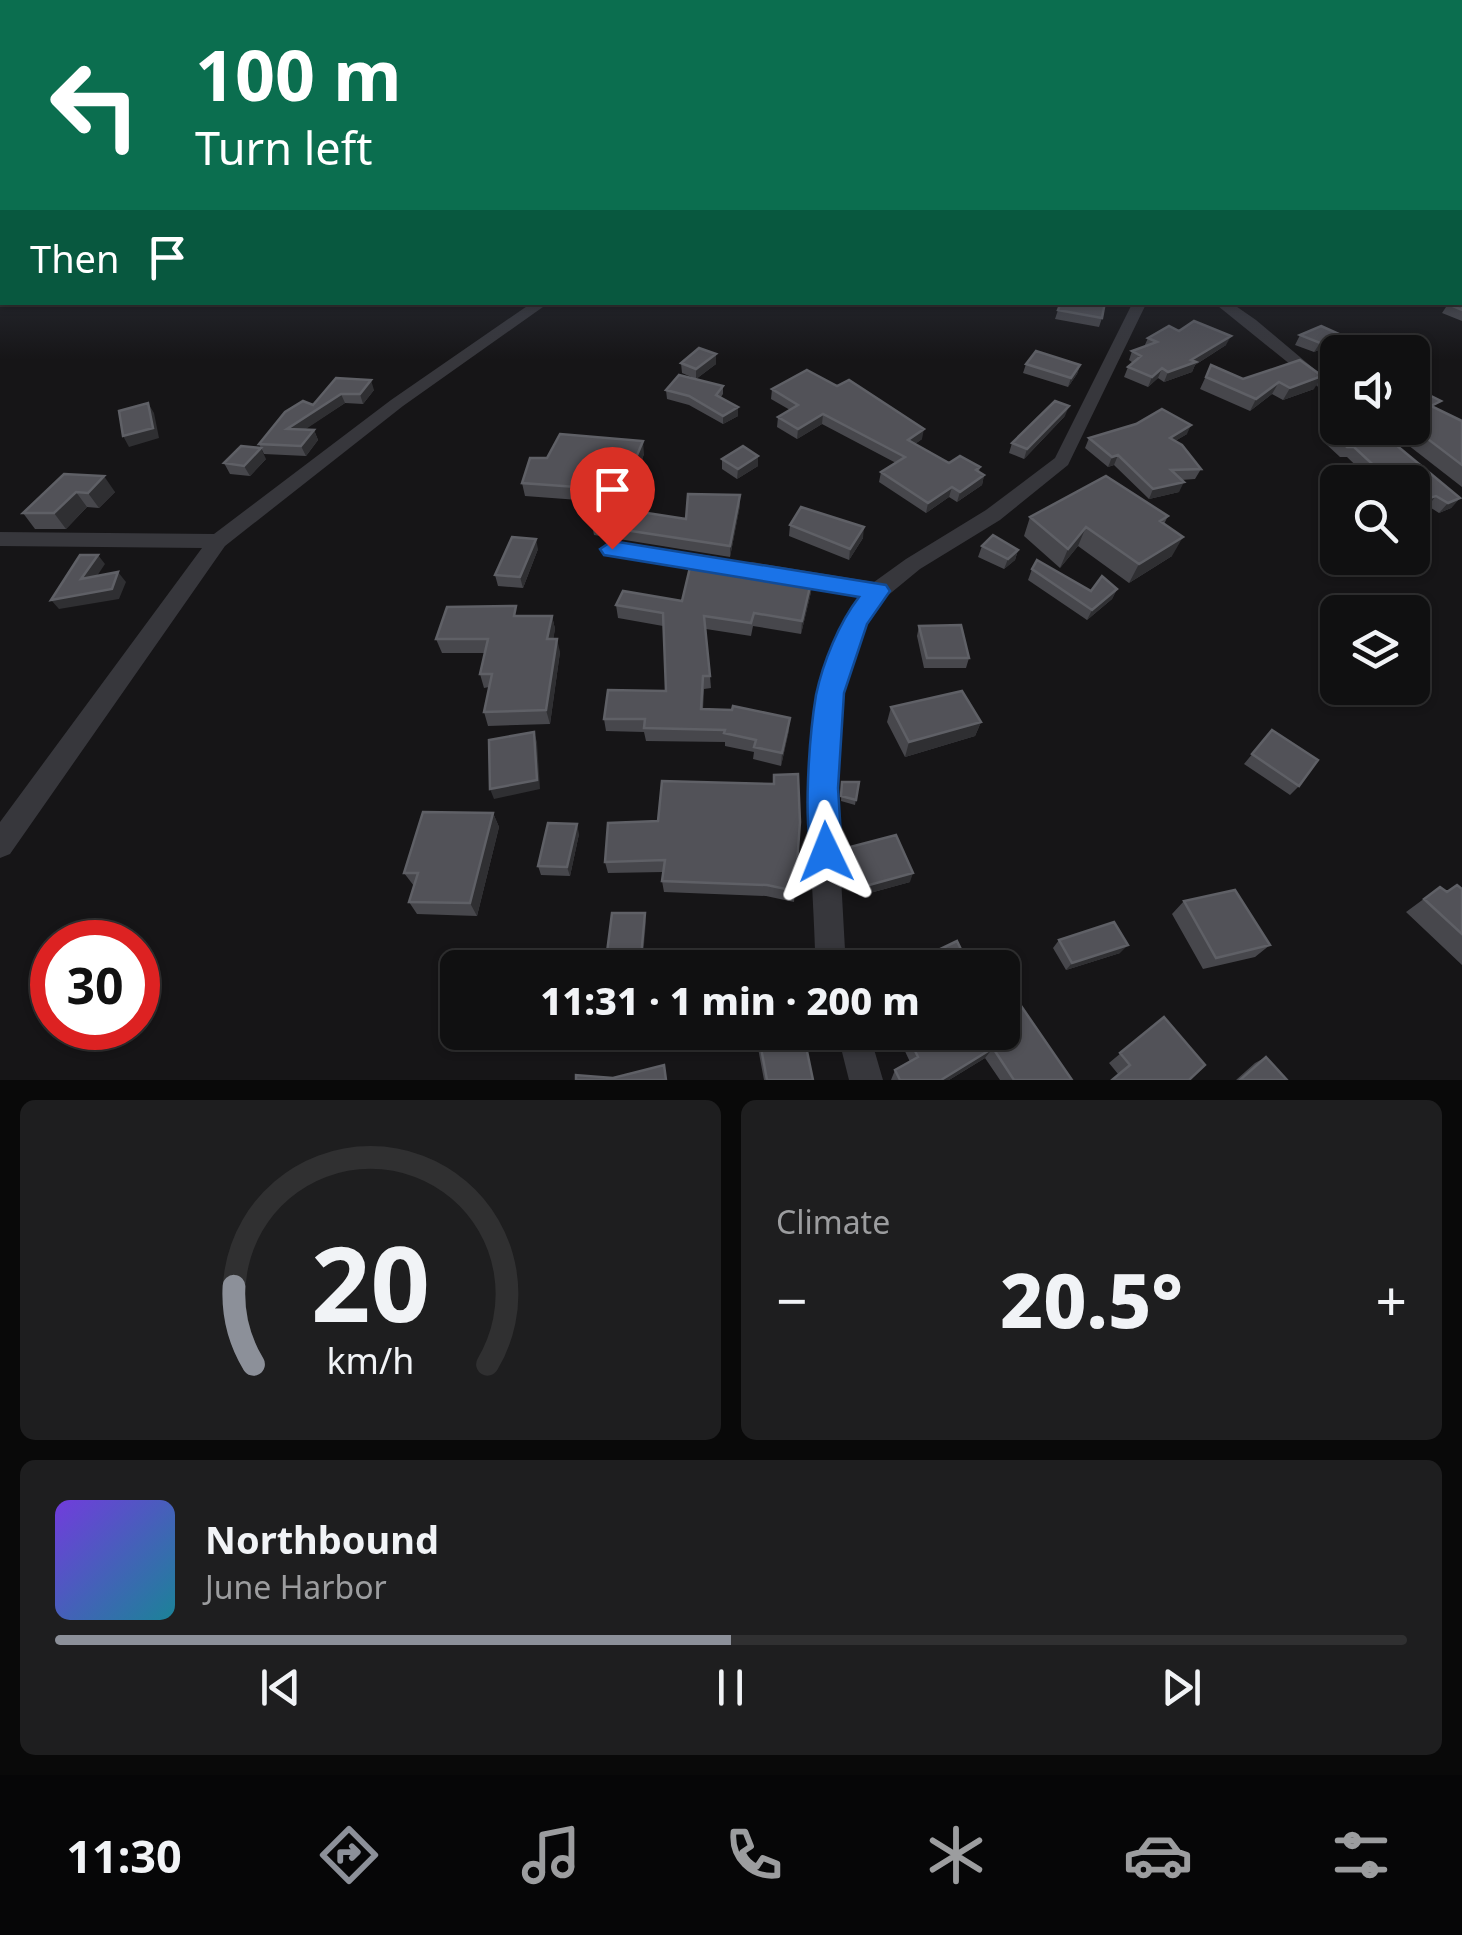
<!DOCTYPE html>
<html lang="en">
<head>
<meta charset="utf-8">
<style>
  :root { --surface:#101011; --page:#1e1e1f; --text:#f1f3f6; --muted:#9c9d9f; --line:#303031; --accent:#8c9099 }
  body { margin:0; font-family:"Noto Sans",sans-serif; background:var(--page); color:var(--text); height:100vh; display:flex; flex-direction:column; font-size:38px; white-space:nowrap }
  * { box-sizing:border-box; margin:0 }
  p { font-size:32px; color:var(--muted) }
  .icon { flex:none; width:55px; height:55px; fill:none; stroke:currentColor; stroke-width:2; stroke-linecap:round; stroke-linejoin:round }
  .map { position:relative; height:1080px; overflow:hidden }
  .sheet { display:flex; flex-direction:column; gap:20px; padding:20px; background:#090909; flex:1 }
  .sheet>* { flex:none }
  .banner { position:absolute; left:0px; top:0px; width:1462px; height:305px; box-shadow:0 2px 8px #0004,0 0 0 2px var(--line); background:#0b6e4f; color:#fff; overflow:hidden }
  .buttons { position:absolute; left:1320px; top:335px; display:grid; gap:20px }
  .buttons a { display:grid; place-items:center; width:110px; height:110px; border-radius:15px; background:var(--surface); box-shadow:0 2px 8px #0004,0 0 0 2px var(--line); font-size:50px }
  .speed { position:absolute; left:30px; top:920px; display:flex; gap:20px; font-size:50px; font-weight:700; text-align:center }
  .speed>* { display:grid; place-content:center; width:130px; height:130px; border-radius:50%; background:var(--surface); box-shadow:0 2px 8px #0004,0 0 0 2px var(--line); line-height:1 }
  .speed .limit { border:15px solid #d22; background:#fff; color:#111 }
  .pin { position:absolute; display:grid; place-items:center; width:85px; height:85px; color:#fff; margin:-102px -42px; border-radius:50% 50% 50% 0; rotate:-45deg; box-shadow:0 0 10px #0007 }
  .pin .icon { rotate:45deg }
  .me { position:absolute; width:110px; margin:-55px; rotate:358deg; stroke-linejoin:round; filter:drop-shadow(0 0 8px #0008) }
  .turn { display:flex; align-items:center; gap:35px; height:210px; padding:0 30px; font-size:45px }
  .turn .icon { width:130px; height:130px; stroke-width:2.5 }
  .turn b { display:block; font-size:70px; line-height:85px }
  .then { display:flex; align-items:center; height:95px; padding:0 30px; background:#0003; gap:20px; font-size:38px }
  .big { font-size:75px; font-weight:800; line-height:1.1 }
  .sheet .card { flex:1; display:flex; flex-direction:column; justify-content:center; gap:15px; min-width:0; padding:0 35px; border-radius:15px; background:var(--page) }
  .sheet .dial { align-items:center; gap:0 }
  .dial svg { height:260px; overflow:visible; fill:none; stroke:var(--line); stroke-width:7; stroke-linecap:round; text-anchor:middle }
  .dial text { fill:var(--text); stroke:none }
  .song { display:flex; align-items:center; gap:30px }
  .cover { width:120px; height:120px; border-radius:15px; background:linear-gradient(135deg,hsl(260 70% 55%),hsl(190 70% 35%)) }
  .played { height:10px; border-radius:5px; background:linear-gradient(90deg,var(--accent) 50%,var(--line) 50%) }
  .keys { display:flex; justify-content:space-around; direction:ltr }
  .heat { display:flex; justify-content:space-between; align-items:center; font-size:55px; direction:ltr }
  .sheet .tiles { flex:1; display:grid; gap:20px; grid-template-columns:1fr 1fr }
  .card:last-child { grid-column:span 2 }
  .trip { position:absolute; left:440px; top:950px; width:580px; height:100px; border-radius:15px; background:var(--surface); box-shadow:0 2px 8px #0004,0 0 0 2px var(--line); font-weight:800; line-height:100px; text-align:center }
  .tabs { display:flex; height:160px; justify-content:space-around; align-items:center; background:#060607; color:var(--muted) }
  .tabs .icon { width:70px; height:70px }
  .tabs .active { color:var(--accent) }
  .tabs b { font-size:45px; color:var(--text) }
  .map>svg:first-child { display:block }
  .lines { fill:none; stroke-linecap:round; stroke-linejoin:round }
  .street { fill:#37373c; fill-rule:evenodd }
  .wall { fill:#47474c }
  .shaded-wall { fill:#2f2f32 }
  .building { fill:#525258; stroke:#5f6066; stroke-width:2.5 }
  .route { fill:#1a73e8; stroke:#114b97; stroke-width:2.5 }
</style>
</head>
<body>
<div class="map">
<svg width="1462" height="1080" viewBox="0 0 1462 1080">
  <rect width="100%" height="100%" fill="#161517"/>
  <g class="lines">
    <path class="street" d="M1460 266H1462V274H1460Z
      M533 302H550L403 406 225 546 10 854 0 858V822L202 548 0 546V532L214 534 391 400Z
      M949 302H978C971 308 956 308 949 302Z
      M1133 302H1147L1068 465 1000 520 920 569 886 597 865 623 842 693 836 787 845 950 850 968H819L815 950C812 842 790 685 862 596L752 576 745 574 742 569 745 564 752 562 874 582 906 559 986 510 1055 458Z
      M1213 302H1230L1256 320 1338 389V403Z
      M612 542 718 557 728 564 718 571 605 554 602 549 605 544Z
      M837 1032H869L883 1080H849Z"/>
  </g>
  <path class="wall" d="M1462 274V321L1442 313 1448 304 1460 302Z
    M1058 310 1102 318 1099 327 1055 319Z
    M1179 331 1226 345 1195 365 1192 372 1164 382 1158 378 1148 387 1124 377 1128 367 1133 363 1129 360 1132 351 1144 347 1148 338Z
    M1300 335 1334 343 1314 352 1295 345Z
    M716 354V364L696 379 682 373 681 363Z
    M1300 360 1314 389 1283 400 1272 394 1250 411 1200 389 1211 365 1243 379Z
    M1026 364 1080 365 1077 374 1068 387 1023 373Z
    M336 378 374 390 363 404 345 403 305 429 314 430 318 440 306 456 264 454 259 444 313 405Z
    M723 386V394L721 397 738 416 723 424 689 405 667 399 666 390Z
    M772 389 922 439 915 444 949 463 980 467 979 472 984 475 982 485 957 502 949 497 926 513 879 482 881 472 896 463 822 424 797 439 777 427 778 417 790 410 771 399Z
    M1436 408 1462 421V487L1399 438 1400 436 1385 428H1412Z
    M1065 416 1024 459 1009 453 1012 443Z
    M1187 434 1175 441 1201 469 1195 479 1181 480 1179 492 1149 499 1114 465 1108 467 1085 448 1089 438Z
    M1332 434 1460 498 1451 508 1439 513 1428 506 1415 510 1412 509V482H1373L1347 457H1340L1326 444Z
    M644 454 637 473 602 470 592 501 525 496 522 483 530 458Z
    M758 456V466L737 479 722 469V459Z
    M266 459 250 476 230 474 224 463Z
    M64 474 115 492 99 508 87 507 66 529H35L23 513Z
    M740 495V505L730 557 594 535 592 525 686 519Z
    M1168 516 1164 524 1172 556 1129 583 1078 546 1060 568 1024 536 1030 517Z
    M790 525 863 538 849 560 789 536Z
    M982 546 1018 550 1015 560 1004 569 978 557Z
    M538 549 523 588 498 586 495 575Z
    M1032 569 1091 591 1117 589 1112 599 1087 620 1028 580Z
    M812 578 811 592 801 634 753 626 751 636 706 629 711 688 704 689 703 709 789 730 781 766 753 759 754 752 725 746V742L646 741 644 732 606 731 604 719 666 691 663 626 618 618 616 605 682 601Z
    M519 616H552L555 629 553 639 560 652 550 724 488 726 484 712 489 687 484 688 480 674 485 653H442L436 639Z
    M919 626 969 658 966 668H924L917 636Z
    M891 707 981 722 975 736 905 757 887 722Z
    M1272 730 1299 786 1290 795 1244 764Z
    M774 775 795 891 794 902 766 896 664 892 662 881 663 872 608 873 605 862 658 821 773 784Z
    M842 782H859L855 805 841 801Z
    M493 813 499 827 477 916 417 914 409 902 414 886 404 873Z
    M579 834 570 876 541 875 538 866Z
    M846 848 910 882 859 896 844 857Z
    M1440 887 1446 892 1462 889V965L1406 912Z
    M1184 901 1270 945 1255 957 1203 969 1172 914Z
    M1059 940 1120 953 1066 970 1053 948Z
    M1164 1017 1189 1080 1118 1074 1109 1063Z
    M700 1032H752L702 1044Z
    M755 1032H803L813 1080H764Z
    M896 1032H1002L1072 1080H1000L985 1058 949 1080H891L895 1070 910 1062Z
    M1266 1057 1287 1080H1236L1255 1063Z"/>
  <path class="shaded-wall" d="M1339 334 1334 343 1314 352 1320 343Z
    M1231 336 1226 345 1195 365 1192 372 1164 382 1168 372Z
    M716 354V364L696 379V369Z
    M1080 365 1077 374 1068 387 1071 378Z
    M1162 368 1158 378 1148 387 1152 377Z
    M1322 376 1314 389 1283 400 1290 388Z
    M371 380 374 390 363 404 360 394Z
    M1279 382 1272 394 1250 411 1256 399Z
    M341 394 345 403 291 439 287 429Z
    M148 403 154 413 159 438 129 447 123 436Z
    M1069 406 1065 416 1024 459 1027 449Z
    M738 407V416L723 424V416Z
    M823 414 822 424 797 439 798 429Z
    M1191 425 1187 434 1165 447 1170 438Z
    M924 429 922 439 906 450 908 440Z
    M314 430 318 440 306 456 301 446Z
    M643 441 644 454 637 473 635 460Z
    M261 448 266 459 250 476 244 466Z
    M1118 455 1114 465 1108 467 1112 457Z
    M758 456V466L737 479 738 469Z
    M600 457 602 470 592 501 590 488Z
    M984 475 982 485 957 502 960 492Z
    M104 476 115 492 99 508 88 493Z
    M1184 482 1179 492 1149 499 1153 489Z
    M952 487 949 497 926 513 928 503Z
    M76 492 87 507 66 529 54 513Z
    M740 495V505L730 557V546Z
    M1436 496 1428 506 1415 510 1423 500Z
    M1460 498 1451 508 1439 513 1448 503Z
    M864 527 863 538 849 560 850 549Z
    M1086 527 1078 546 1060 568 1068 549Z
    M1183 537 1172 556 1129 583 1139 564Z
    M536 539 538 549 523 588 520 577Z
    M1018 550 1015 560 1004 569 1008 559Z
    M98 555 105 564 89 588 81 579Z
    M118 572 126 582 119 599 59 609 51 600Z
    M812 578 811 592 801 634 802 621Z
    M1117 589 1112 599 1087 620 1092 610Z
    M552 616 555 629 551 653 547 639Z
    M557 639 560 652 550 724 546 710Z
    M790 718 789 730 781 766 782 753Z
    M981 722 975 736 905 757 909 742Z
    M534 732 537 742 540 789 494 799 490 789Z
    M493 813 499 827 477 916 470 903Z
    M577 824 579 834 570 876 567 867Z
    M913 873 910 882 859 896 862 887Z
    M645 913 646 922 642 968H640Z
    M1128 945 1120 953 1066 970 1072 963Z
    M993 1048 985 1058 949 1080H941Z"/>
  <path class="building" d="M1460 220 1462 221V244H1460Z
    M1460 273 1462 274V310L1448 304 1450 302H1460Z
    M1061 302H1105L1102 318 1058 310Z
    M1194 321 1231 336 1191 360 1196 362 1168 372 1162 368 1152 377 1128 367 1141 356 1132 351 1157 342 1148 338 1169 326 1179 331Z
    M1321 326 1339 334 1320 343 1300 335Z
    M699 348 716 354 696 369 681 363Z
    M1036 351 1080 365 1071 378 1026 364Z
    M1300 360 1322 376 1290 388 1279 382 1256 399 1206 377 1211 365 1243 379Z
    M807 370 837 386 849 380 924 429 908 440 949 463 960 456 980 467 976 470 984 475 960 492 952 487 928 503 881 472 905 457 823 414 798 429 778 417 798 405 772 389Z
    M679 375 723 386 716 395 738 407 723 416 689 396 666 390Z
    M336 378 371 380 360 394H341L287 429 314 430 301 446 259 444 285 412 303 401 313 405Z
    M1415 388 1441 401 1431 406 1462 421V465L1412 427V389Z
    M1055 401 1069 406 1027 449 1012 443Z
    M148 403 153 428 123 436 119 411Z
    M1162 409 1191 425 1170 438 1182 445 1201 469 1171 470 1184 482 1153 489 1118 455 1112 457 1089 438 1136 424Z
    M1378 430 1460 498 1448 503 1436 496 1423 500 1412 495V482H1388L1377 477 1383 474 1354 447H1347L1332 434Z
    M560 434 643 441 635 460 600 457 590 488 522 483 530 458H547Z
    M241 446 261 448 244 466 224 463Z
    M743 446 758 456 738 469 722 459Z
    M64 474 104 476 88 493 76 492 54 513H23Z
    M1106 476 1168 516 1160 521 1183 537 1139 564 1086 527 1068 549 1030 517Z
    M688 494 740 495 730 546 592 525 602 506 686 519Z
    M801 507 864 527 850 549 790 525Z
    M993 535 1018 550 1008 559 982 546Z
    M512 537 536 539 520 577 495 575Z
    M80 555H98L81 579 118 572 112 589 51 600Z
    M692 559 812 578 802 621 754 613 751 623 704 616 710 676H703L701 709 732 710 733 706 790 718 782 753 754 747 756 740 724 733 725 730 644 728 645 719H604L608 690 666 691 663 613 616 605 623 591 682 601Z
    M1037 560 1091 591 1102 576 1117 589 1092 610 1032 569Z
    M516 606 514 616H552L547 639H557L546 710 484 712 492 674H480L488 639H436L447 607Z
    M961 625 969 658H927L919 626Z
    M962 691 981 722 909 742 891 707Z
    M1272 730 1318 760 1299 786 1252 754Z
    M534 732 537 780 490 789 489 740Z
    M798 774 800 822 795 891 767 885 662 881 665 860 605 862 608 823 658 821 662 781 774 784V775Z
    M842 782H859L856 800 841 796Z
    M423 812 493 813 470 903 409 902 418 873H404Z
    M548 823 577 824 567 867 538 866Z
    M896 835 913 873 862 887 846 848Z
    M1457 885 1462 889V934L1424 899 1440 887 1447 892Z
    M1235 890 1270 945 1216 958 1184 901Z
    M612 913H645L640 968H605Z
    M1114 922 1128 945 1072 963 1059 940Z
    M957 941 970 968H901Z
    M1017 1000 1072 1080H1014L993 1048 941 1080H900L895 1070 918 1057 906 1032H1002V1010Z
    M1164 1017 1205 1065 1189 1080H1112L1130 1065 1120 1053Z
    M758 1032H803L813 1080H767Z
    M1266 1057 1287 1080H1240Z
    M664 1065 666 1080H576V1075L613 1078Z"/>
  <linearGradient id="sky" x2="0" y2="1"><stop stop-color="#0c0c0d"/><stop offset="0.58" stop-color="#363b47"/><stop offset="1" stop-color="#363b47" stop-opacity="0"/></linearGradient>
  <rect width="1462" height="360" fill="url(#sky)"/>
  <path class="route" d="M612 541 886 585 890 591 867 624 844 693 838 788 842 852 837 863 826 868 815 863C801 831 810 731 816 695 823 662 839 623 859 597L604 555 600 549Z"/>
</svg>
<div class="buttons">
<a><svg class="icon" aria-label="sound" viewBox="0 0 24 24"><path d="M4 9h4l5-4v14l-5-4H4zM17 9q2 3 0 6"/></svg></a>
<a><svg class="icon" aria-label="search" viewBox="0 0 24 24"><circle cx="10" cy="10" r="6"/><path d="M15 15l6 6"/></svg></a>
<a><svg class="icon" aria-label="layers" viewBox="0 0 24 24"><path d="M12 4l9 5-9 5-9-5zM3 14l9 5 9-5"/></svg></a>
</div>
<div class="speed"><div class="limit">30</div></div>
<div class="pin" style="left:612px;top:549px;background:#d93025"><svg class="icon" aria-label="arrive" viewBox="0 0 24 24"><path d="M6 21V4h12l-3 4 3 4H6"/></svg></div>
<svg class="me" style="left:826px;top:852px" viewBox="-20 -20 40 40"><path d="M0-17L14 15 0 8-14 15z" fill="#1a73e8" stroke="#fff" stroke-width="4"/></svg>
<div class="trip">11:31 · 1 min · 200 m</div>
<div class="banner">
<div class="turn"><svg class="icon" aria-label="left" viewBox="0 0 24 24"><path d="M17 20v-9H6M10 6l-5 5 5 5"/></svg><div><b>100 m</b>Turn left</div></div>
<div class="then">Then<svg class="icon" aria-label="arrive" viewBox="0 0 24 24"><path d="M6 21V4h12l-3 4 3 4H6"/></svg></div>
</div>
</div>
<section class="sheet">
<div class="tiles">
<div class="card dial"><svg viewBox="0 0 100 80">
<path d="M14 69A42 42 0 1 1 86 69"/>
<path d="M14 69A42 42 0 0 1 8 45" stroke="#8c9099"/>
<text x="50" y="56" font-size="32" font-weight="700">20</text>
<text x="50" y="72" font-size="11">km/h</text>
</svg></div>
<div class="card"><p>Climate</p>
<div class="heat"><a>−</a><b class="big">20.5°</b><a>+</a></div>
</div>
<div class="card">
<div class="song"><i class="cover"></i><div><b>Northbound</b><p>June Harbor</p></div></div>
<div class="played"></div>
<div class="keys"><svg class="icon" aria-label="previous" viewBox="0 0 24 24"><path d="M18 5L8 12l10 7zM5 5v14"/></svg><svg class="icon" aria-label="pause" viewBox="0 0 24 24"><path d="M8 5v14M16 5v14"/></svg><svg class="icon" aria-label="next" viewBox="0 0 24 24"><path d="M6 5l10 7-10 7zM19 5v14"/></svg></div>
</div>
</div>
</section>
<nav class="tabs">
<b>11:30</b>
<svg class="icon active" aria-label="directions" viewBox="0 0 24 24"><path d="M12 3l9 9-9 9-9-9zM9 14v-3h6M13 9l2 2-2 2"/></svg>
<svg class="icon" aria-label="music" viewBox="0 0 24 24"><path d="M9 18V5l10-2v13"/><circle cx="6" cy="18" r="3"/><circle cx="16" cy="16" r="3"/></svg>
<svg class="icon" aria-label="phone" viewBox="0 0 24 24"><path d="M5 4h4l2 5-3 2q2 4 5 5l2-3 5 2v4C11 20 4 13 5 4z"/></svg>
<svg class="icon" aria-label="climate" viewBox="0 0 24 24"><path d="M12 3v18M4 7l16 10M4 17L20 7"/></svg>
<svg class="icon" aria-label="car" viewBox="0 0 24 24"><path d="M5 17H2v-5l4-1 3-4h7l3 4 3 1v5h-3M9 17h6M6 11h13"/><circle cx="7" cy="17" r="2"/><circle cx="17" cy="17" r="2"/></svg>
<svg class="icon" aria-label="filters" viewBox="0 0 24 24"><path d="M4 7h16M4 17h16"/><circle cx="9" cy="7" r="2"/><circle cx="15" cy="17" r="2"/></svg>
</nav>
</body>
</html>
